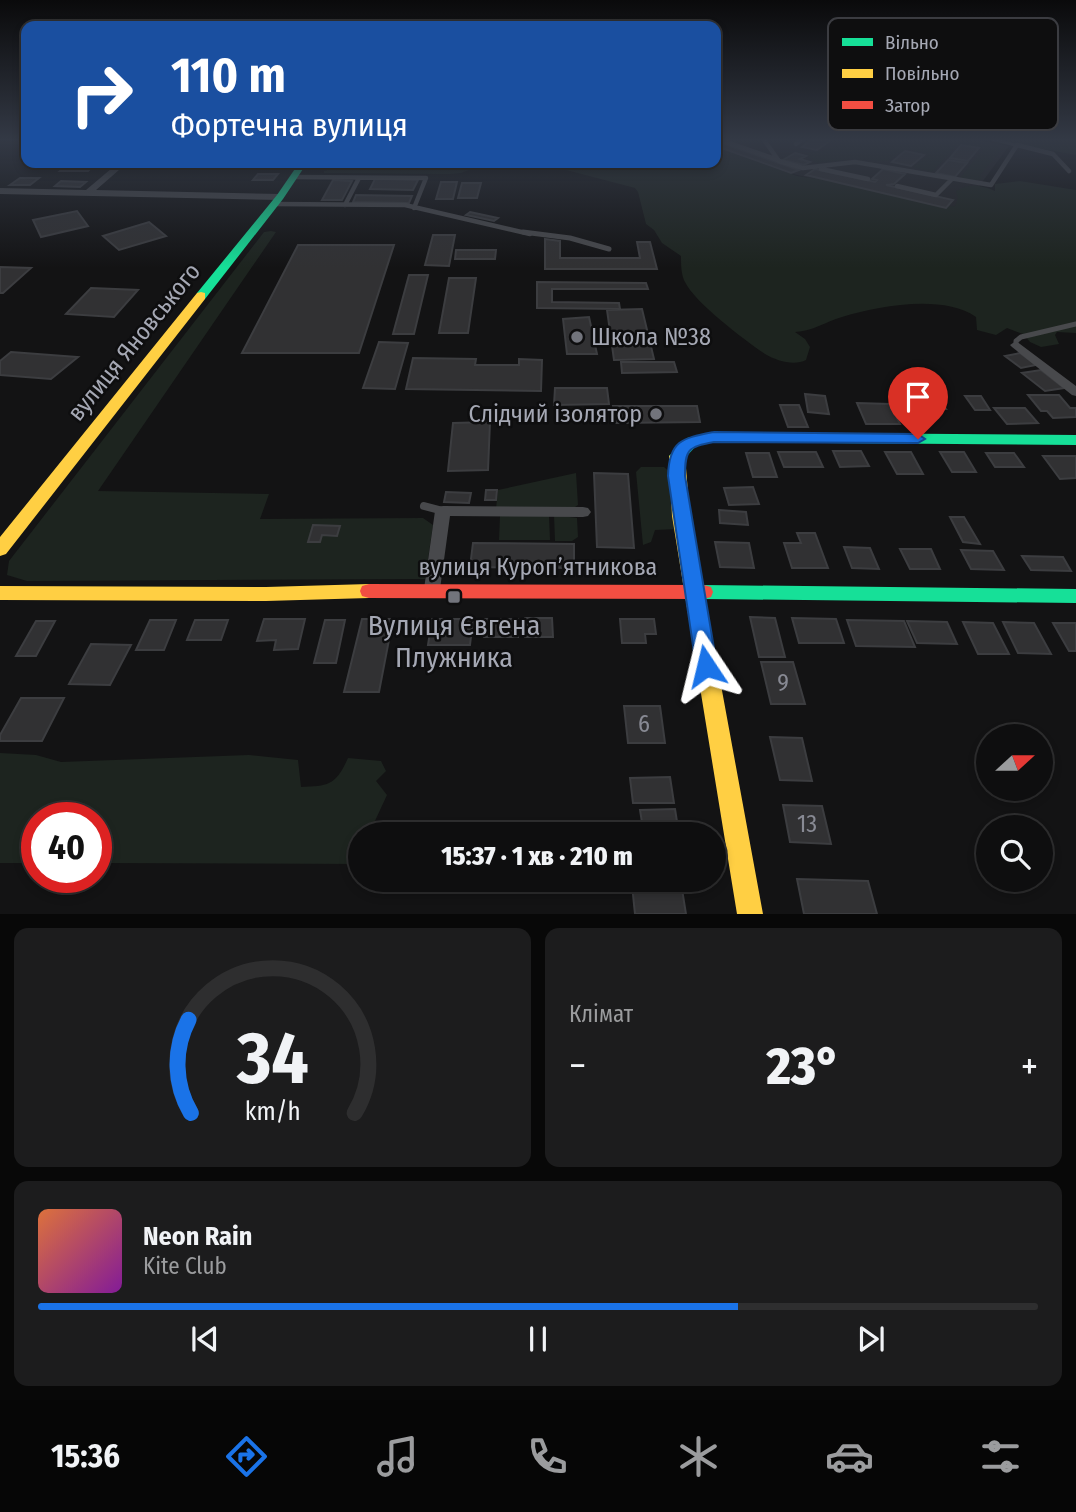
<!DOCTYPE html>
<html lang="uk">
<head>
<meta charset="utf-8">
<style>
  :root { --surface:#0e0e0f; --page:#1c1c1d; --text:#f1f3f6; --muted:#9b9c9e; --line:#2e2e2f; --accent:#1a73e8 }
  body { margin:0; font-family:"Fira Sans Condensed",sans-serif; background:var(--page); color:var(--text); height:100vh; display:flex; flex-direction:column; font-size:26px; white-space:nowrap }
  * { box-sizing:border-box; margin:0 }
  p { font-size:23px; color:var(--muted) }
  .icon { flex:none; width:38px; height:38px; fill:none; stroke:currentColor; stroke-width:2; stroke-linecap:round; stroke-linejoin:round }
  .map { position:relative; height:914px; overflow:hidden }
  .panel { display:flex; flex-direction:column; gap:14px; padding:14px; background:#080808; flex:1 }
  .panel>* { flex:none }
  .top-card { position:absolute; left:21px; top:21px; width:700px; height:147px; border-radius:14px; box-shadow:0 4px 10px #0003,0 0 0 2px var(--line); background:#1a4fa0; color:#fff; overflow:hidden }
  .needle { width:46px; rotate:69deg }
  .controls { position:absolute; left:976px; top:724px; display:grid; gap:14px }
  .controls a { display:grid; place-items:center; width:77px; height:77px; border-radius:50%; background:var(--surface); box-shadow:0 4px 10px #0003,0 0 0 2px var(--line); font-size:35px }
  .speed { position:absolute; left:21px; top:802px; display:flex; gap:14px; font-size:35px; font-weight:700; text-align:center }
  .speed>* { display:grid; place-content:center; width:91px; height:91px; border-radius:50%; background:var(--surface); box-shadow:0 4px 10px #0003,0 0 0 2px var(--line); line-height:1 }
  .speed .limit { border:10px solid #d22; background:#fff; color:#111 }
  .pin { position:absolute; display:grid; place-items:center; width:60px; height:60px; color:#fff; margin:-72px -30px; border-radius:50% 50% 50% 0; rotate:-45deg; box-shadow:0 0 7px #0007 }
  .pin .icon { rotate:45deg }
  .me { position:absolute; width:77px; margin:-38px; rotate:350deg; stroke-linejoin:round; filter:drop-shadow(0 0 5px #0008) }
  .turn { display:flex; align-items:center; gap:24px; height:147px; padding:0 35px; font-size:32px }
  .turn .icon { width:91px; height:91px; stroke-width:2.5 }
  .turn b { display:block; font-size:49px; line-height:60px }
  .big { font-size:52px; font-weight:800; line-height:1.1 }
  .panel .card { flex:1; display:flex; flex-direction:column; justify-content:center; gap:10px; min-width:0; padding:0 24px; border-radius:14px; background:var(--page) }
  .panel .dial { align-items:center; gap:0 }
  .dial svg { height:182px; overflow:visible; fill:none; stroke:var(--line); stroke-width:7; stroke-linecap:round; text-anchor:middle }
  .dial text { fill:var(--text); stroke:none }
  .song { display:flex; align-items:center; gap:21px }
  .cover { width:84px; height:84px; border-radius:10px; background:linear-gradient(135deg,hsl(20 70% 55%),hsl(290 70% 35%)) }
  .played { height:7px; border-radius:4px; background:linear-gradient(90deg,var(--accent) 70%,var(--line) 70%) }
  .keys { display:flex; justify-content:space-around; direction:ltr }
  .heat { display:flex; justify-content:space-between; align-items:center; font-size:38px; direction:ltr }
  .panel .tiles { flex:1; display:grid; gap:14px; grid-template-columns:1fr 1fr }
  .card:last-child { grid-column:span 2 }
  .trip { position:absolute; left:348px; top:822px; width:378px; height:70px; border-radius:35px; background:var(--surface); box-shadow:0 4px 10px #0003,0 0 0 2px var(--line); font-weight:800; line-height:70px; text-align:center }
  .menu { display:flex; height:112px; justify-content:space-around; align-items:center; background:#060606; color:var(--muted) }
  .menu .icon { width:49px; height:49px }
  .menu .selected { color:var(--accent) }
  .menu b { font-size:32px; color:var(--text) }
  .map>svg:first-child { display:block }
  .built { fill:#202022 }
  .green { fill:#1d241f }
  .building { fill:#313133; stroke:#3c3d40; stroke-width:2 }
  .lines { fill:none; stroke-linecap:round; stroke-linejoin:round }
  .lane-far2 { stroke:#48494c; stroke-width:4.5 }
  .lane-far1 { stroke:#48494c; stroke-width:5 }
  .lane { stroke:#48494c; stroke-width:8 }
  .street { fill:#48494c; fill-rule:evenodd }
  .fast { fill:#16e098; fill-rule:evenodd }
  .slow { fill:#ffcf43; fill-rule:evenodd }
  .jam { fill:#f24e42; fill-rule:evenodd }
  .route { fill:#1a73e8; stroke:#114b97; stroke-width:2 }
  .poi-dot { fill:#72747c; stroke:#0e0e0f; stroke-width:2.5 }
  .labels { text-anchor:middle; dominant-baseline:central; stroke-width:5; stroke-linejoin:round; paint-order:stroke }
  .poi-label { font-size:24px; fill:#a5a8b4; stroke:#0e0e0f; text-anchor:start }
  .street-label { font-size:24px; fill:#a5a8b4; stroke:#0e0e0f }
  .near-number-label { font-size:24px; fill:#888a94 }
  .near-poi-label { font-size:28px; fill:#a5a8b4; stroke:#0e0e0f }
  .key { fill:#0e0e0f; stroke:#3b3c41; stroke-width:2 }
  .key-label { font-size:19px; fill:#a5a8b4 }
</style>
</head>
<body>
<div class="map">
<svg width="1076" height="914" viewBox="0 0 1076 914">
  <rect width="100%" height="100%" fill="#131314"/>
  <path class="built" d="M716 140H975L1009 146 959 213 793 174 716 147Z"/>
  <path class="green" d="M849 140C878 140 983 133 1001 150L980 175 982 179 971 181 960 178 983 149 958 144 932 172 913 167 928 155C904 146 906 149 888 161L852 159 817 163 809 158 808 153 822 151Z
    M994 140H1076V155Z
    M716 147 797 176 831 181 942 207 955 206 958 198 956 191C968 183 982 185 995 191V184L1020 181 1076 190V333L1057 332 1055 335 1059 344 1041 347 1030 342 1023 334 1007 328 996 335 977 330 976 317C943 294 878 306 842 317 825 322 813 331 795 332L805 339 810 347 806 360C794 366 777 361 765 354 746 341 695 303 685 282 681 275 681 264 681 256L662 243 654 230 646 224 638 192 635 188 543 164 500 163H716Z
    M436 163H488L461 173 450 174 324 173V171L335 168H422L434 166Z
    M271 231 276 232 98 491 269 494 260 519 423 518 433 525 425 579 27 581 7 575 9 561 264 232Z
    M641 467H664L672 474 677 529 655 530 651 542 643 545 636 472Z
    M576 473 578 505 572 509H496L498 490Z
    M554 515 577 518 578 537 572 541H555Z
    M500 516H549L550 540H499Z
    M0 753 36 755 61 762 249 755 298 760 301 787C329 786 336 785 348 758L381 761 386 771 376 781 387 795 374 823 404 826 429 835H360V864L96 863V817H37V863H0Z"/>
  <path class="building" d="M811 140H831L817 150 802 147Z
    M716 141 799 170 791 173 716 146Z
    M961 145 979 148 968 161 950 158Z
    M905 151 924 155 911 166 892 162Z
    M795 153 806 156 800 159 810 162 804 165 783 160Z
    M948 160 967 163 955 177 936 173Z
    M340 163H419L417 167 338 166Z
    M67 165H94L88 171H60Z
    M815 169 875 182 877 180 872 179 883 169 905 174 894 184 886 185 953 200 946 208 806 175Z
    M258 174H278L273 180H253Z
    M20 178H39L30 185H10Z
    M375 179 418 180 413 190 370 189Z
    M333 180 352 181 342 200H322Z
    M61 181 86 182 80 187 55 186Z
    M441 182H457L453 199H436Z
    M462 183H481L477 198H458Z
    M356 195 412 196 409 203 353 202Z
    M77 211 88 226 41 237 33 220Z
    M470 212 498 218 494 221 466 215Z
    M149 222 166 236 119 250 103 236Z
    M433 235H455L449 266 425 265Z
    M545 239 560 241V258H640L637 242H650L657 269H545Z
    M298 245H394L359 353H242Z
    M456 250H496L495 259H455Z
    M0 267 31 268 3 293H0Z
    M409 275H428L414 334H393Z
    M449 278H476L468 333H439Z
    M537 282 646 283 648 289H552V302L619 303 620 309 537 308Z
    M91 288 138 290 114 317 66 314Z
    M642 309 654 359 614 360 607 310Z
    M589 317 597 354H567L563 319Z
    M379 342 408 343 395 389 363 388Z
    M11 352 78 357 51 379 0 375V361Z
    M1020 353 1036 365 1021 368 1005 356Z
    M413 358 476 359 475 365H519V359L542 360 541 391 406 389Z
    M621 362H674L677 372 622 373Z
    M1041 370 1064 388 1045 391 1022 373Z
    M555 388H607L609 404 554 405Z
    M932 388 946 409H905L893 389Z
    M805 394 825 396 829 414 808 412Z
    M1028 395H1059L1070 408H1076V417L1053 418 1047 411H1041Z
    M965 396H981L990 410H975Z
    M857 403 890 404 900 424H866Z
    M780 405H799L808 427H788Z
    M613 406H697L700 422 615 423Z
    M994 408H1025L1038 423 1007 424Z
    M490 422 488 470 448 471 453 423Z
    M833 451H861L869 466 840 467Z
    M778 452H816L823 467H784Z
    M885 452H911L923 474H897Z
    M940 452H964L976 472H952Z
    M746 453H769L777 477H753Z
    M986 453H1014L1024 467H995Z
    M1043 456H1076V478L1060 479Z
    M594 473 628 474 634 548 597 547Z
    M753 487 759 504 729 505 724 488Z
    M486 490H497L496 500H485Z
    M446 492 471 493 469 503 444 502Z
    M719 510 746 512 748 525 720 523Z
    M950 517H964L980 544 963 542Z
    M313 525 340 526 337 536 322 535 320 542H308Z
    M797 533H815L828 568H792L784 543H801Z
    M715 542 749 543 754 568 720 567Z
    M473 543 574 544V568L470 567Z
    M844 547 870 548 879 569 852 568Z
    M900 549H931L940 569H910Z
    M961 550 993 551 1004 570 971 569Z
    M1022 556 1063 557 1071 571 1031 570Z
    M750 617 775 618 785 657H759Z
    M525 618H552L553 637H525Z
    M792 618 836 619 844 643H799Z
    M264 619H305L298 649 274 650 276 640 257 641Z
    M362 619H393L379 692H344Z
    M432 619H473L470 645H428Z
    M485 619H518V637H484Z
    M620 619H654L656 634H645L646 643H622Z
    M150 620H176L164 650H136Z
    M195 620H228L221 640H187Z
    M325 620H345L336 663H314Z
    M847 620 904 621 915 647 856 646Z
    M36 621H55L36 656H16Z
    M907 621 947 622 957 644 917 643Z
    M963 622 993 623 1009 654H978Z
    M1003 622 1034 623 1051 654 1018 653Z
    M1053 623H1076V651H1069Z
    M91 644 131 645 110 685 69 684Z
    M761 662H793L805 704H771Z
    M21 698H64L42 741H0V735Z
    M624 706H660L665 743H628Z
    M770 737 802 738 812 781 780 780Z
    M670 777 674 803H633L630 778Z
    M783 805 822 806 831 844 790 842Z
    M675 809 679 834 644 835 640 810Z
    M797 879 868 881 877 914H804Z
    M681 883 686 914H635L632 885Z"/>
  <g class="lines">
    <path class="lane-far2" d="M764 140 779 161 803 168 855 162 991 185 1017 145 1053 154 1069 171
      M726 142 778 160
      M796 144 802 140
      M821 169 868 179
      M293 177 426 178 414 208
      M897 186 936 195 951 180
      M274 204 405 205 530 234
      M345 205 359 178"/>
    <path class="lane-far1" d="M523 232 570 238 609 249
      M1016 345V341L1021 337 1076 324"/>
    <path class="lane" d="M424 506 443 511"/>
    <path class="street" d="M989 140H1003L1021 145 1017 147Z
      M118 163H127L96 190 280 194 284 197 280 200 0 194V188L86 190Z
      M1016 341 1076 386V396L1072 395 1012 347 1010 345Z
      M443 506 583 507 588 508 591 512 588 516 583 517 450 516 440 589 438 594 432 595 426 594 424 589 435 511 438 507Z"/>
    <path class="fast" d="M299 163H307L283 199 205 299H197V293L277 195Z
      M714 432 1076 435V445L714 442 697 445 683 460H671L669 456 687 438Z
      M704 585 1076 589V603L704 599 697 597 695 592 697 587Z"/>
    <path class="slow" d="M201 292 205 293V299L6 554 0 556V537L197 293Z
      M677 451 685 456 690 516 763 914H737L672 516 669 456Z
      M369 584 376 586 378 591 376 596 369 598 266 601 0 600V586L266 587Z"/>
    <path class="jam" d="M369 584 704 585 711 587 713 592 711 597 704 599 369 598 362 596 360 591 362 586Z"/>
  </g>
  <linearGradient id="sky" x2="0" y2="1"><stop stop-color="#0a0a0b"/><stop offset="0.52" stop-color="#333945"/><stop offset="1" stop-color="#333945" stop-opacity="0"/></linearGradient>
  <rect width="1076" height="268" fill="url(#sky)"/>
  <path class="route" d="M714 432 918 434 925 439 918 443 714 442C688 447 685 449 685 476L717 666 713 673 706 675 699 673 696 666 668 476C669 440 683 438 714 432Z"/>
  <g class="poi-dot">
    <circle cx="577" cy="337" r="7"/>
    <circle cx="656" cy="414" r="7"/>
    <rect x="447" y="590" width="14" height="14" rx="3.5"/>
  </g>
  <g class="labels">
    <g class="poi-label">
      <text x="591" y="337">Школа №38</text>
      <text x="642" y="414" text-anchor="end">Слідчий ізолятор</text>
    </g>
    <g class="street-label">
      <text transform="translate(134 342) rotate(-51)">вулиця Яновського</text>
      <text x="538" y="567">вулиця Куропʼятникова</text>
    </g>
    <g class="near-number-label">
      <text x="783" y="683">9</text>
      <text x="644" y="724">6</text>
      <text x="807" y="824">13</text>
    </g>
    <g class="near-poi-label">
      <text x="454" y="625">Вулиця Євгена<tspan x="454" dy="32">Плужника</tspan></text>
    </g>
  </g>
  <rect x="828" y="18" width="230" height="112" rx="10" class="key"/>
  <rect x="842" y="38" width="31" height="8" fill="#16e098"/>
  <rect x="842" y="69" width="31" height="9" fill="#ffcf43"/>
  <rect x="842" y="101" width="31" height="8" fill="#f24e42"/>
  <g class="key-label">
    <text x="885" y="49">Вільно</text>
    <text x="885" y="80">Повільно</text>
    <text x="885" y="112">Затор</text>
  </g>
</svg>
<div class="controls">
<a><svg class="needle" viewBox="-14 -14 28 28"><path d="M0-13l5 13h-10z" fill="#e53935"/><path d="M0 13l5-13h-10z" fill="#9b9c9e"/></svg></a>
<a><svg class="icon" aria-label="search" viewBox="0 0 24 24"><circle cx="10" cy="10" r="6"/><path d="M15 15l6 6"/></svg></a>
</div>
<div class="speed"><div class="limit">40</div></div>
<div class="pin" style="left:918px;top:439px;background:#d93025"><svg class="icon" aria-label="arrive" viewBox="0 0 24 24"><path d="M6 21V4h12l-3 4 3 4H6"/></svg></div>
<svg class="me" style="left:706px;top:666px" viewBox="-20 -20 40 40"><path d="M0-17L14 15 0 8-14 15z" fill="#1a73e8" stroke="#fff" stroke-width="4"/></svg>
<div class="trip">15:37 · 1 хв · 210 m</div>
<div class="top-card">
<div class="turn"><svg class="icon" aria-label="right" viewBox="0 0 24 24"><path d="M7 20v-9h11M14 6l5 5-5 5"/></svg><div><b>110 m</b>Фортечна вулиця</div></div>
</div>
</div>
<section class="panel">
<div class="tiles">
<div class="card dial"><svg viewBox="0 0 100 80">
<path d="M14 69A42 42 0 1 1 86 69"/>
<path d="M14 69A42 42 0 0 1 13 28" stroke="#1a73e8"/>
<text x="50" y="56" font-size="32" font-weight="700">34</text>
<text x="50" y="72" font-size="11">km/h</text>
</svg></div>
<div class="card"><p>Клімат</p>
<div class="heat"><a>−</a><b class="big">23°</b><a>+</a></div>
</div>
<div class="card">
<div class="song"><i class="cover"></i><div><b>Neon Rain</b><p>Kite Club</p></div></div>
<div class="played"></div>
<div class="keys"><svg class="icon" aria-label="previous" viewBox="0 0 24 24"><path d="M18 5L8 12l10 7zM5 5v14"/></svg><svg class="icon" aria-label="pause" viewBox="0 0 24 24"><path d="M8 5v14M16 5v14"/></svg><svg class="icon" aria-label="next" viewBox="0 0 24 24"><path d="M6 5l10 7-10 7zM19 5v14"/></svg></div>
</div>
</div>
</section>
<nav class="menu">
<b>15:36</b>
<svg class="icon selected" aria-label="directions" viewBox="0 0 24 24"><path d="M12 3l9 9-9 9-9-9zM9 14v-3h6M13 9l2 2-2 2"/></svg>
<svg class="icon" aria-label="music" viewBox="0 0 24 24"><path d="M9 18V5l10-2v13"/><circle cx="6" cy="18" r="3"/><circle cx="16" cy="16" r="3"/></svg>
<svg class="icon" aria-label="phone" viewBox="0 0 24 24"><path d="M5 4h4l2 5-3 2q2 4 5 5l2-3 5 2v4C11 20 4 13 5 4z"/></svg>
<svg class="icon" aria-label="climate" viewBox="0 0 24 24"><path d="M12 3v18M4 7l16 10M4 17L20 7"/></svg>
<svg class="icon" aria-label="car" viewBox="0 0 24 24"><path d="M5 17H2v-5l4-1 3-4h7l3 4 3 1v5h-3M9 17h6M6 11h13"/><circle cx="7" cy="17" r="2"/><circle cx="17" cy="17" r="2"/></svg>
<svg class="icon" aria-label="filters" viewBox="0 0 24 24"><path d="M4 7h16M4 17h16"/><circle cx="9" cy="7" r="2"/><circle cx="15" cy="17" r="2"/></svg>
</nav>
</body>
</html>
